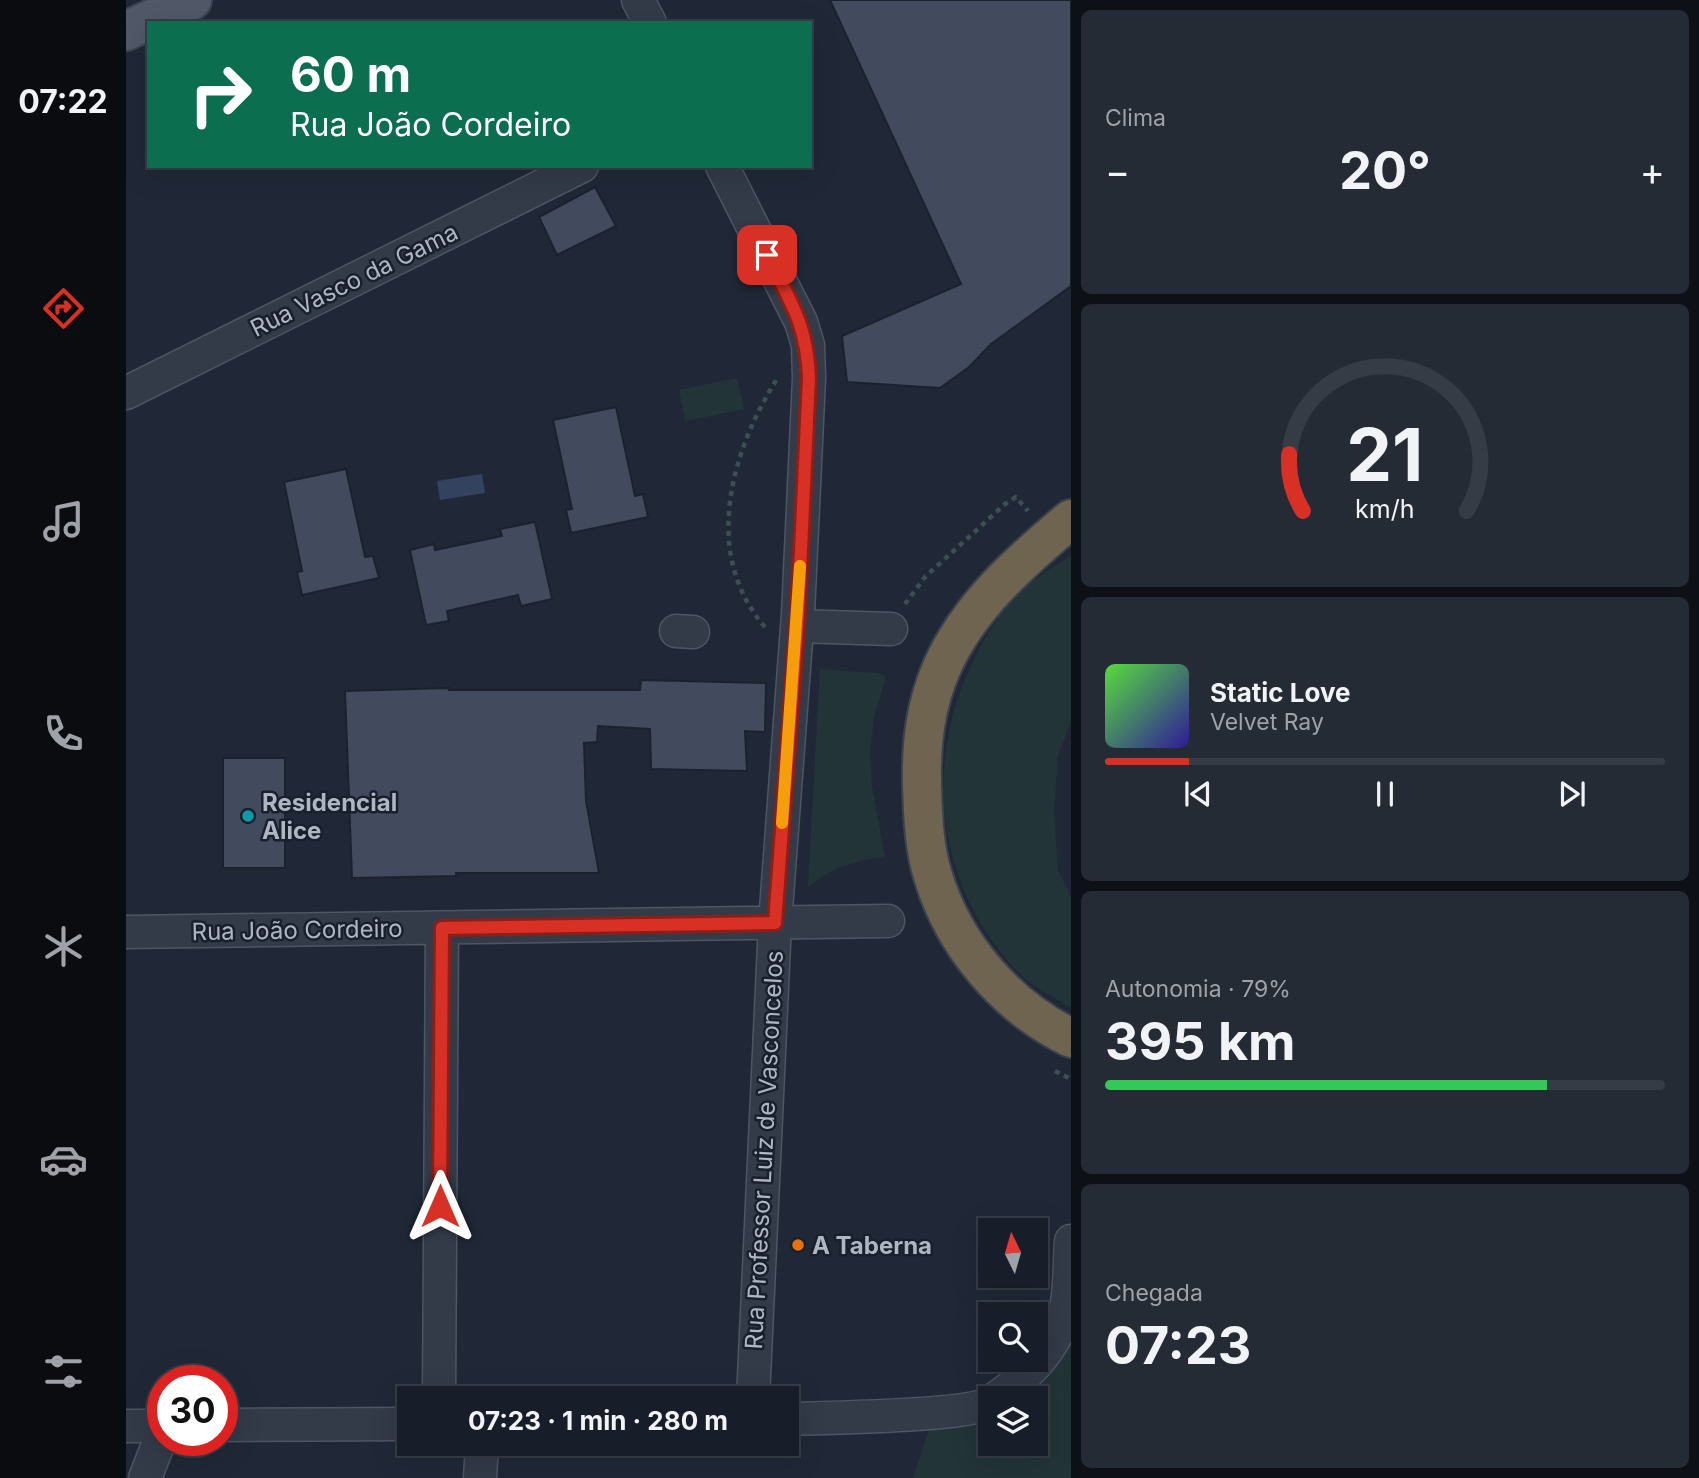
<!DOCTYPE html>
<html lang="pt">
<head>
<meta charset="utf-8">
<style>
  :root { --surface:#181e29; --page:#252b35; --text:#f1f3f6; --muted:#9fa2a8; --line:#363c46; --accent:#d93025 }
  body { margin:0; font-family:Inter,sans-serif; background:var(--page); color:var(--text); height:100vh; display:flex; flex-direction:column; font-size:26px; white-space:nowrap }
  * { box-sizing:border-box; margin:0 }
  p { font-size:23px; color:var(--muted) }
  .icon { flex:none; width:38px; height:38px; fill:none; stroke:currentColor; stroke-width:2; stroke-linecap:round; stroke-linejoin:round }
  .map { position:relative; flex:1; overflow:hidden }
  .details { display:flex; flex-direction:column; gap:10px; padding:10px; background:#0d1017; width:628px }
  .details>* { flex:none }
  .guide { position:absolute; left:21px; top:21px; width:665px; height:147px; border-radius:0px; box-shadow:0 7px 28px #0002,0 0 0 2px var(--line); background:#0b6e4f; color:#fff; overflow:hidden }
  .needle { width:46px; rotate:355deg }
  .buttons { position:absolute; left:852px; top:1218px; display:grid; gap:14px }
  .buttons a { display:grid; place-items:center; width:70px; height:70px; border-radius:0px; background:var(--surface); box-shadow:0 7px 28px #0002,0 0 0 2px var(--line); font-size:35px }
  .speed { position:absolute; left:21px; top:1365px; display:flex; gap:14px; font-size:35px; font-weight:700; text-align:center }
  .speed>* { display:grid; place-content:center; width:91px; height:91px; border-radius:50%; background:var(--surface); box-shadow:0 7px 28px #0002,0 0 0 2px var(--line); line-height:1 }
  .speed .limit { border:10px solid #d22; background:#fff; color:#111 }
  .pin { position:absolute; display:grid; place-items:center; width:60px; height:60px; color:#fff; margin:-30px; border-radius:14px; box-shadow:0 4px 10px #0006 }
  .me { position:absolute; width:77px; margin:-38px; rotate:0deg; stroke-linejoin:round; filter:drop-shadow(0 0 5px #0008) }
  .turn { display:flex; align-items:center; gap:24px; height:147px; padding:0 28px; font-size:32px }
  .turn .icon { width:91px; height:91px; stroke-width:2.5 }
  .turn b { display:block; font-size:49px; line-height:60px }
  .big { font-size:52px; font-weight:700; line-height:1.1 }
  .details .card { flex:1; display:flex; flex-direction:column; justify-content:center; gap:10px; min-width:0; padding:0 24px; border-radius:10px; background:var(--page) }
  .details .dial { align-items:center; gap:0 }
  .dial svg { height:182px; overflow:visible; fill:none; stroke:var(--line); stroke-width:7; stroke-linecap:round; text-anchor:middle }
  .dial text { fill:var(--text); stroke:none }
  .song { display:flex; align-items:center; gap:21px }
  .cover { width:84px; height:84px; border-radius:10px; background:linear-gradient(135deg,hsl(110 70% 55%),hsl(250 70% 35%)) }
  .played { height:7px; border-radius:4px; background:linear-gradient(90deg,var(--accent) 15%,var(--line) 15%) }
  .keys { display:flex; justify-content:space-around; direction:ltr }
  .heat { display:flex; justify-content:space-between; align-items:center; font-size:38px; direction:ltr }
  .charge { height:10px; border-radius:5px; background:linear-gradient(90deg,#34c759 79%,var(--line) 0) }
  .trip { position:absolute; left:271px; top:1386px; width:402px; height:70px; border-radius:0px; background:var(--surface); box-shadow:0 7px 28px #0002,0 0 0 2px var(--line); font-weight:700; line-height:70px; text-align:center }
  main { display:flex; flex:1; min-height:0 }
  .tabs { display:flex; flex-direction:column; width:126px; justify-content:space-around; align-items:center; background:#0a0c10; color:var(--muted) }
  .tabs .icon { width:49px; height:49px }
  .tabs .current { color:var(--accent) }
  .tabs b { font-size:32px; color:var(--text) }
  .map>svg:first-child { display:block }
  .green { fill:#223438 }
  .water { fill:#33435f }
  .building { fill:#414b5d; stroke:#1b222e; stroke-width:2 }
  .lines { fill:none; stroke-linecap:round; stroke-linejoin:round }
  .minor-casing { stroke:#4e5563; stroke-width:35 }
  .major-casing { stroke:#3d4451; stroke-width:42 }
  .highway-casing { stroke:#3b424f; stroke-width:42 }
  .path { stroke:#3c5053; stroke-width:4.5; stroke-dasharray:5 5; stroke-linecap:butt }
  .minor { stroke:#333a48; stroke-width:32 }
  .major { stroke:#515968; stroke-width:38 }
  .highway { stroke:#6e6450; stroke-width:38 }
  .route-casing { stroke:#8d1f18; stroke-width:18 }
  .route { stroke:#d93025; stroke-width:12 }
  .slow { stroke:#f59e0b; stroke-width:12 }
  .culture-dot { fill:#0f9aa8; stroke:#19202c; stroke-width:2.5 }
  .food-dot { fill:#e8710a; stroke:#19202c; stroke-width:2.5 }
  .labels { text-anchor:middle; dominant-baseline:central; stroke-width:5; stroke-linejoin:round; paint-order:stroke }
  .street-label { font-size:24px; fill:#aeb5c5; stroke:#19202c }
  .poi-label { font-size:24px; font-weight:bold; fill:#aeb5c5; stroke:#19202c; text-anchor:start }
</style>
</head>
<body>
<main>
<nav class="tabs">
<b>07:22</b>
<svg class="icon current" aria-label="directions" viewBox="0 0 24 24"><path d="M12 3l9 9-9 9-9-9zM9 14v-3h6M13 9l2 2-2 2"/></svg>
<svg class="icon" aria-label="music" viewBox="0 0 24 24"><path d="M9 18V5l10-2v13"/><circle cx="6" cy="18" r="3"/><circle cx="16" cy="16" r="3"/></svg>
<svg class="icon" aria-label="phone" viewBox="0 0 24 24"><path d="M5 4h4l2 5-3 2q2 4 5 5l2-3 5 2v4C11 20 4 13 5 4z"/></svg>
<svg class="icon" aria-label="climate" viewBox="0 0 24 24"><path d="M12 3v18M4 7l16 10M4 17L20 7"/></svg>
<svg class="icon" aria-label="car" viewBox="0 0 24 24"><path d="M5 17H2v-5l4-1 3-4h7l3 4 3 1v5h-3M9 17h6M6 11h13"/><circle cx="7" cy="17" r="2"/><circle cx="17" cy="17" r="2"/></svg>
<svg class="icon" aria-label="filters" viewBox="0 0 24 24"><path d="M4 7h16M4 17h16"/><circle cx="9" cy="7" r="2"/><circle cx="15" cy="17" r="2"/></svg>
</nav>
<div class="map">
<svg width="945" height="1478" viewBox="0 0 945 1478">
  <rect width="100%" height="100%" fill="#202837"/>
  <path class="green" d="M611 378 618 409 559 421 553 390Z
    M945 555V722L932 755 928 811 932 870 945 897V1008C928 997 906 987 892 972 790 865 796 708 889 596 903 580 928 568 945 555Z
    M694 668C711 673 752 670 760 676L748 717 744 753 746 786 759 857C730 859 704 869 682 887Z
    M945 1333V1478H787L805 1424 864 1417V1444H910V1398H898C923 1384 935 1359 945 1333Z"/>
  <path class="water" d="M356 474 359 493 314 500 311 481Z"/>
  <path class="building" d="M704 0H945V286L865 344 843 367 814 388 721 382 716 336 835 284Z
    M469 187 490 226 431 255 413 217Z
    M490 407 509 496 517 494 522 517 445 533 440 510 446 509 427 420Z
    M220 469 239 557 247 556 253 578 176 595 171 572 176 571 158 482Z
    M409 522 426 599 395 606 392 595 321 611 323 621 300 625 284 550 308 544 309 550 376 536 374 529Z
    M515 680 640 683 639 732 619 731 621 771 525 769 524 729 472 726 471 742 458 743 460 801 473 873H330V876L226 878 219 691 323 688V690H514Z
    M97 758H159V868H97Z"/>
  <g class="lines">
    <g class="minor-casing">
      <path id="minor" d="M512 0 524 23
        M596 166 675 322 682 345 683 378 672 614 649 923 627 1398
        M0 393 456 166
        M671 626 765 629
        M550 631 567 632
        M0 932 762 921
        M313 1398 316 928
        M870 1398C900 1377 927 1352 938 1316 945 1294 943 1264 945 1241
        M662 1419C695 1418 845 1416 864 1402
        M96 1425 284 1424
        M0 1426H37
        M19 1478 37 1432
        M354 1478 356 1444"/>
    </g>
    <g class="major-casing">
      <path id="major" d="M0 31 66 0"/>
    </g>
    <g class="highway-casing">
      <path id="highway" d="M945 519C895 561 843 606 816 667 799 706 795 744 796 786 797 816 798 848 807 876 828 946 880 1006 945 1038"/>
    </g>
    <path class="path" d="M779 604 799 577 879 504 890 497 902 511
      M639 627C576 555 604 453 651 379
      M929 1071 945 1079"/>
    <use href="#minor" class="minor"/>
    <use href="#major" class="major"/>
    <use href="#highway" class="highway"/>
  </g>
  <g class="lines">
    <g class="route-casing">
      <path id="route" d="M314 1206 316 928 649 923 672 614 683 378C681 324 664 301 641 255"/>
    </g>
    <use href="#route" class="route"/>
    <path class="slow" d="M656 823 674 566"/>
  </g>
  <circle class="culture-dot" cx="122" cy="816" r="7"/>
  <circle class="food-dot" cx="672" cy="1245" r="7"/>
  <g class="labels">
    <g class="street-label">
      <text transform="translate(228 280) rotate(-26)">Rua Vasco da Gama</text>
      <text transform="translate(171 930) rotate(-1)">Rua João Cordeiro</text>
      <text transform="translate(638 1150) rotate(-87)">Rua Professor Luiz de Vasconcelos</text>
    </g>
    <g class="poi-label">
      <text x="136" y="802">Residencial<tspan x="136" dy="28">Alice</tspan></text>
      <text x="686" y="1245">A Taberna</text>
    </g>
  </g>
</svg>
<div class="buttons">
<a><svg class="needle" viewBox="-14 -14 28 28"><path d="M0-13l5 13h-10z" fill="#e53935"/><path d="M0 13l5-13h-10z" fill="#9fa2a8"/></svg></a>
<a><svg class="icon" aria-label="search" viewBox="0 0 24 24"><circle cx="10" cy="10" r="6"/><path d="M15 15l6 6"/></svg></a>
<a><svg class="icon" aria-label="layers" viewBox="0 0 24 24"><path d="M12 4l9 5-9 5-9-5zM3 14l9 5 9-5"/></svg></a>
</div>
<div class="speed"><div class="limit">30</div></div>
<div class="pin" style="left:641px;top:255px;background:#d93025"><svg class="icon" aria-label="arrive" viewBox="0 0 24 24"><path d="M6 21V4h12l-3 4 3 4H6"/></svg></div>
<svg class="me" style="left:314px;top:1206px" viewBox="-20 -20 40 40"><path d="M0-17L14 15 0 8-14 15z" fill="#d93025" stroke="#fff" stroke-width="4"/></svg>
<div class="trip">07:23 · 1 min · 280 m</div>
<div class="guide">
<div class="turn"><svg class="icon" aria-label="right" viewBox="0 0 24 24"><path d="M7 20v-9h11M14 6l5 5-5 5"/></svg><div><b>60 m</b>Rua João Cordeiro</div></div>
</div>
</div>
<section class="details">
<div class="card"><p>Clima</p>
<div class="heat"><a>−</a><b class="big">20°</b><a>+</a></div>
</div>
<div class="card dial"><svg viewBox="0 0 100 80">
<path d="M14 69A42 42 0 1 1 86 69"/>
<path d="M14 69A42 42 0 0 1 8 44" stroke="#d93025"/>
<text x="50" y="56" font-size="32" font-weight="700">21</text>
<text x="50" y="72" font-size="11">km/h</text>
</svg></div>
<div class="card">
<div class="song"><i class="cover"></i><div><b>Static Love</b><p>Velvet Ray</p></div></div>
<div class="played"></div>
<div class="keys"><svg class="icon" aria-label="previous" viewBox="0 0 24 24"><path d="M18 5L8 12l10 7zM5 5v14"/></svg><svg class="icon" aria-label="pause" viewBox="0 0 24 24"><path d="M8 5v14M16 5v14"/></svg><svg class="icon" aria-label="next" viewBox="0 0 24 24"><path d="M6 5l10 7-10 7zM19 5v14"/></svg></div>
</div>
<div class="card"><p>Autonomia · 79%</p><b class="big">395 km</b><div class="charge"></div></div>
<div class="card"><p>Chegada</p><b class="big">07:23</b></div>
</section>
</main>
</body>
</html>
